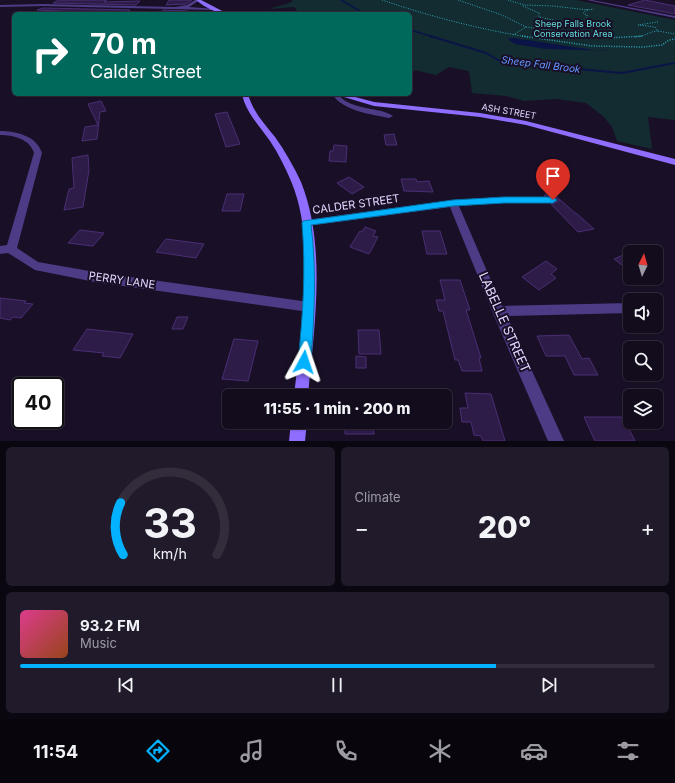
<!DOCTYPE html>
<html lang="en">
<head>
<meta charset="utf-8">
<style>
  :root { --surface:#130c1d; --page:#201a2a; --text:#f1f3f6; --muted:#9d9ba4; --line:#322c3b; --accent:#02b2ff }
  body { margin:0; font-family:Inter,sans-serif; background:var(--page); color:var(--text); height:100vh; display:flex; flex-direction:column; font-size:15px; white-space:nowrap }
  * { box-sizing:border-box; margin:0 }
  p { font-size:13px; color:var(--muted) }
  .icon { flex:none; width:22px; height:22px; fill:none; stroke:currentColor; stroke-width:2; stroke-linecap:round; stroke-linejoin:round }
  .map { position:relative; height:441px; overflow:hidden }
  .details { display:flex; flex-direction:column; gap:6px; padding:6px; background:#0a0710; flex:1 }
  .details>* { flex:none }
  .top-card { position:absolute; left:12px; top:12px; width:400px; height:84px; border-radius:6px; box-shadow:0 1px 3px #0004,0 0 0 1px var(--line); background:#00695c; color:#fff; overflow:hidden }
  .needle { width:26px; rotate:5deg }
  .controls { position:absolute; left:623px; top:245px; display:grid; gap:8px }
  .controls a { display:grid; place-items:center; width:40px; height:40px; border-radius:6px; background:var(--surface); box-shadow:0 1px 3px #0004,0 0 0 1px var(--line); font-size:20px }
  .speed { position:absolute; left:12px; top:377px; display:flex; gap:8px; font-size:20px; font-weight:700; text-align:center }
  .speed>* { display:grid; place-content:center; width:52px; height:52px; border-radius:50%; background:var(--surface); box-shadow:0 1px 3px #0004,0 0 0 1px var(--line); line-height:1 }
  .speed .limit { border:2px solid #111; border-radius:6px; background:#fff; color:#111 }
  .pin { position:absolute; display:grid; place-items:center; width:34px; height:34px; color:#fff; margin:-41px -17px; border-radius:50% 50% 50% 0; rotate:-45deg; box-shadow:0 0 4px #0007 }
  .pin .icon { rotate:45deg }
  .me { position:absolute; width:44px; margin:-22px; rotate:5deg; stroke-linejoin:round; filter:drop-shadow(0 0 3px #0008) }
  .turn { display:flex; align-items:center; gap:14px; height:84px; padding:0 12px; font-size:18px }
  .turn .icon { width:52px; height:52px; stroke-width:2.5 }
  .turn b { display:block; font-size:28px; line-height:34px }
  .big { font-size:30px; font-weight:800; line-height:1.1 }
  .details .card { flex:1; display:flex; flex-direction:column; justify-content:center; gap:6px; min-width:0; padding:0 14px; border-radius:6px; background:var(--page) }
  .details .dial { align-items:center; gap:0 }
  .dial svg { height:104px; overflow:visible; fill:none; stroke:var(--line); stroke-width:7; stroke-linecap:round; text-anchor:middle }
  .dial text { fill:var(--text); stroke:none }
  .song { display:flex; align-items:center; gap:12px }
  .cover { width:48px; height:48px; border-radius:6px; background:linear-gradient(135deg,hsl(330 70% 55%),hsl(20 70% 35%)) }
  .played { height:4px; border-radius:2px; background:linear-gradient(90deg,var(--accent) 75%,var(--line) 75%) }
  .keys { display:flex; justify-content:space-around; direction:ltr }
  .heat { display:flex; justify-content:space-between; align-items:center; font-size:22px; direction:ltr }
  .details .tiles { flex:1; display:grid; gap:6px; grid-template-columns:1fr 1fr }
  .card:last-child { grid-column:span 2 }
  .trip { position:absolute; left:222px; top:389px; width:230px; height:40px; border-radius:6px; background:var(--surface); box-shadow:0 1px 3px #0004,0 0 0 1px var(--line); font-weight:800; line-height:40px; text-align:center }
  .dock { display:flex; height:64px; justify-content:space-around; align-items:center; background:#08050c; color:var(--muted) }
  .dock .icon { width:28px; height:28px }
  .dock .active { color:var(--accent) }
  .dock b { font-size:18px; color:var(--text) }
  .map>svg:first-child { display:block }
  .green { fill:#132c31 }
  .water { fill:#0a1446 }
  .lines { fill:none; stroke-linecap:round; stroke-linejoin:round }
  .stream-far1 { stroke:#0a1446; stroke-width:1.5 }
  .stream { stroke:#0a1446; stroke-width:2 }
  .building { fill:#2e1c48; stroke:#4a2e74 }
  .path-far1 { stroke:#2fa6ba; stroke-width:1; stroke-dasharray:1 1.5; stroke-linecap:butt }
  .path { stroke:#2fa6ba; stroke-width:1.5; stroke-dasharray:1 1.5; stroke-linecap:butt }
  .lane { fill:#4d3b86; fill-rule:evenodd }
  .street { fill:#4d3b86; fill-rule:evenodd }
  .secondary { fill:#8e6dff; fill-rule:evenodd }
  .route { fill:#02b2ff; stroke:#0174a6 }
  .labels { text-anchor:middle; dominant-baseline:central; stroke-width:4; stroke-linejoin:round; paint-order:stroke }
  .far-park-label { font-size:9px; fill:#61e0da; stroke:#191027 }
  .far-street-label { font-size:9px; fill:#e3d6ff; stroke:#191027 }
  .far-water-label { font-size:10px; font-style:italic; fill:#6498ff; stroke:#191027 }
  .street-label { font-size:11px; fill:#e3d6ff; stroke:#191027 }
  .near-street-label { font-size:13px; fill:#e3d6ff; stroke:#191027 }
</style>
</head>
<body>
<div class="map">
<svg width="675" height="441" viewBox="0 0 675 441">
  <rect width="100%" height="100%" fill="#191027"/>
  <path class="green" d="M292 0H576L675 20V120L648 117 652 149 617 141 612 127 604 117 586 103 556 99 524 101 506 96 472 93 469 71 449 67 436 75 415 70 410 77V14H297L298 12 294 7 270 9C277 5 286 6 293 1Z"/>
  <path class="water" d="M508 38H514L600 51H614L546 49 515 44 509 40Z"/>
  <g class="lines">
    <path class="stream-far1" d="M341 0 365 14
      M410 30 434 37"/>
    <path class="stream" d="M430 36 486 53 498 60 514 63 622 73 675 63"/>
  </g>
  <path class="building" d="M59 0H107L104 2 140 1 136 5 53 3Z
    M169 0H192L186 4 166 5Z
    M645 0 675 6V14L628 5Z
    M43 8 130 10 126 14H117L37 10Z
    M163 10 188 11 184 14H161Z
    M101 101 106 111 100 112 97 139 82 141 85 127 98 125 88 104Z
    M227 112 240 144 226 147 215 114Z
    M394 134 397 145H386L384 135Z
    M334 145 347 146 346 162 329 161 330 151H333Z
    M88 155 89 170 83 207 64 210 69 189 74 188 72 158Z
    M349 177 364 187 352 194 337 183Z
    M401 179H416L417 182 429 181 433 192 404 191Z
    M549 190 575 213H576L594 229 578 232 551 204 559 201V199L553 196H544Z
    M227 194H244L240 211H222Z
    M365 227 376 231 373 236 378 237 369 254 350 247 360 231 362 232Z
    M80 230 104 233 93 246 68 243Z
    M422 231H440L447 254H427Z
    M166 239 204 244 196 258 156 252Z
    M630 252V271L614 259Z
    M546 261 557 269 551 274 556 278 539 290 522 277Z
    M440 280H460L470 310H466L481 358H479L482 371H462L458 360H455L443 311H439L436 300H445Z
    M0 298 26 301 24 303 33 304 21 318 13 317 10 320 0 318Z
    M177 317H188L183 329H172Z
    M87 329 133 334 120 358 102 356 104 353 73 350Z
    M358 330H379L381 354H359Z
    M569 335 582 359 589 358 598 375H574L565 356H546L537 336Z
    M234 339 258 341 248 381 222 379Z
    M356 356 366 357V368H356Z
    M465 393 491 394 505 441H483L481 436 474 435 471 422H462L460 408H468Z
    M584 417H623L635 441H595Z
    M345 422H373L374 434H345Z"/>
  <g class="lines">
    <path class="path-far1" d="M382 0C429 16 478 29 528 37
      M458 0 502 15 526 27 513 35
      M508 0 524 5 553 6 588 10
      M523 6 539 13V17L562 22H586L587 15 583 13 586 10 594 9
      M658 22 638 25 655 27 658 31 675 34
      M526 27 602 37
      M635 37C644 37 650 31 658 31"/>
    <path class="path" d="M522 36 592 46 643 47 662 45 669 40 675 39
      M594 36 608 38 643 36"/>
    <path class="lane" d="M587 0H592L675 16V18Z"/>
    <path class="street" d="M195 0H200L189 7 216 9 214 10 43 6 0 7V5L43 4 175 7 187 5Z
      M332 94H338C350 111 379 106 393 116L389 118C370 114 343 111 332 94Z
      M0 131C16 131 37 136 42 153L17 248 38 262 95 272 309 302 313 303 315 307 313 311 309 312 95 282 35 270 8 253 0 254V246L7 245 34 153C30 139 13 135 0 135Z
      M504 197H553L558 200 553 203H504L459 206 502 306 630 303V313L507 316 564 441H548L492 311 450 207 306 226 301 223 306 220 453 200Z
      M656 303 662 304 664 308 662 312 656 313Z"/>
    <path class="secondary" d="M196 0H201L228 14C218 14 204 7 196 0Z
      M242 94H248C253 112 264 123 275 137 285 151 294 167 301 182 327 247 314 328 308 396H294C301 332 317 242 291 181 285 167 278 153 270 141 259 125 246 113 242 94Z
      M334 94H344L374 102 480 113 526 121 675 159V165L526 125 480 117 374 106Z
      M291 422H307L305 441H289Z"/>
  </g>
  <path class="route" d="M504 197H553L557 200 553 203H504L453 206 311 225C317 272 314 316 311 362L309 367 304 369 300 367 298 362C303 313 306 272 302 223L303 221 453 200Z"/>
  <g class="labels">
    <g class="far-park-label">
      <text x="573" y="23">Sheep Falls Brook<tspan x="573" dy="10">Conservation Area</tspan></text>
    </g>
    <g class="far-street-label">
      <text transform="translate(509 111) rotate(10)">ASH STREET</text>
    </g>
    <g class="far-water-label">
      <text transform="translate(541 64) rotate(7)">Sheep Fall Brook</text>
    </g>
    <g class="street-label">
      <text transform="translate(356 204) rotate(-8)">CALDER STREET</text>
      <text transform="translate(122 280) rotate(8)">PERRY LANE</text>
    </g>
    <g class="near-street-label">
      <text transform="translate(505 322) rotate(66)">LABELLE STREET</text>
    </g>
  </g>
</svg>
<div class="controls">
<a><svg class="needle" viewBox="-14 -14 28 28"><path d="M0-13l5 13h-10z" fill="#e53935"/><path d="M0 13l5-13h-10z" fill="#9d9ba4"/></svg></a>
<a><svg class="icon" aria-label="sound" viewBox="0 0 24 24"><path d="M4 9h4l5-4v14l-5-4H4zM17 9q2 3 0 6"/></svg></a>
<a><svg class="icon" aria-label="search" viewBox="0 0 24 24"><circle cx="10" cy="10" r="6"/><path d="M15 15l6 6"/></svg></a>
<a><svg class="icon" aria-label="layers" viewBox="0 0 24 24"><path d="M12 4l9 5-9 5-9-5zM3 14l9 5 9-5"/></svg></a>
</div>
<div class="speed"><div class="limit">40</div></div>
<div class="pin" style="left:553px;top:200px;background:#d93025"><svg class="icon" aria-label="arrive" viewBox="0 0 24 24"><path d="M6 21V4h12l-3 4 3 4H6"/></svg></div>
<svg class="me" style="left:304px;top:362px" viewBox="-20 -20 40 40"><path d="M0-17L14 15 0 8-14 15z" fill="#02b2ff" stroke="#fff" stroke-width="4"/></svg>
<div class="trip">11:55 · 1 min · 200 m</div>
<div class="top-card">
<div class="turn"><svg class="icon" aria-label="right" viewBox="0 0 24 24"><path d="M7 20v-9h11M14 6l5 5-5 5"/></svg><div><b>70 m</b>Calder Street</div></div>
</div>
</div>
<section class="details">
<div class="tiles">
<div class="card dial"><svg viewBox="0 0 100 80">
<path d="M14 69A42 42 0 1 1 86 69"/>
<path d="M14 69A42 42 0 0 1 12 29" stroke="#02b2ff"/>
<text x="50" y="56" font-size="32" font-weight="700">33</text>
<text x="50" y="72" font-size="11">km/h</text>
</svg></div>
<div class="card"><p>Climate</p>
<div class="heat"><a>−</a><b class="big">20°</b><a>+</a></div>
</div>
<div class="card">
<div class="song"><i class="cover"></i><div><b>93.2 FM</b><p>Music</p></div></div>
<div class="played"></div>
<div class="keys"><svg class="icon" aria-label="previous" viewBox="0 0 24 24"><path d="M18 5L8 12l10 7zM5 5v14"/></svg><svg class="icon" aria-label="pause" viewBox="0 0 24 24"><path d="M8 5v14M16 5v14"/></svg><svg class="icon" aria-label="next" viewBox="0 0 24 24"><path d="M6 5l10 7-10 7zM19 5v14"/></svg></div>
</div>
</div>
</section>
<nav class="dock">
<b>11:54</b>
<svg class="icon active" aria-label="directions" viewBox="0 0 24 24"><path d="M12 3l9 9-9 9-9-9zM9 14v-3h6M13 9l2 2-2 2"/></svg>
<svg class="icon" aria-label="music" viewBox="0 0 24 24"><path d="M9 18V5l10-2v13"/><circle cx="6" cy="18" r="3"/><circle cx="16" cy="16" r="3"/></svg>
<svg class="icon" aria-label="phone" viewBox="0 0 24 24"><path d="M5 4h4l2 5-3 2q2 4 5 5l2-3 5 2v4C11 20 4 13 5 4z"/></svg>
<svg class="icon" aria-label="climate" viewBox="0 0 24 24"><path d="M12 3v18M4 7l16 10M4 17L20 7"/></svg>
<svg class="icon" aria-label="car" viewBox="0 0 24 24"><path d="M5 17H2v-5l4-1 3-4h7l3 4 3 1v5h-3M9 17h6M6 11h13"/><circle cx="7" cy="17" r="2"/><circle cx="17" cy="17" r="2"/></svg>
<svg class="icon" aria-label="filters" viewBox="0 0 24 24"><path d="M4 7h16M4 17h16"/><circle cx="9" cy="7" r="2"/><circle cx="15" cy="17" r="2"/></svg>
</nav>
</body>
</html>
